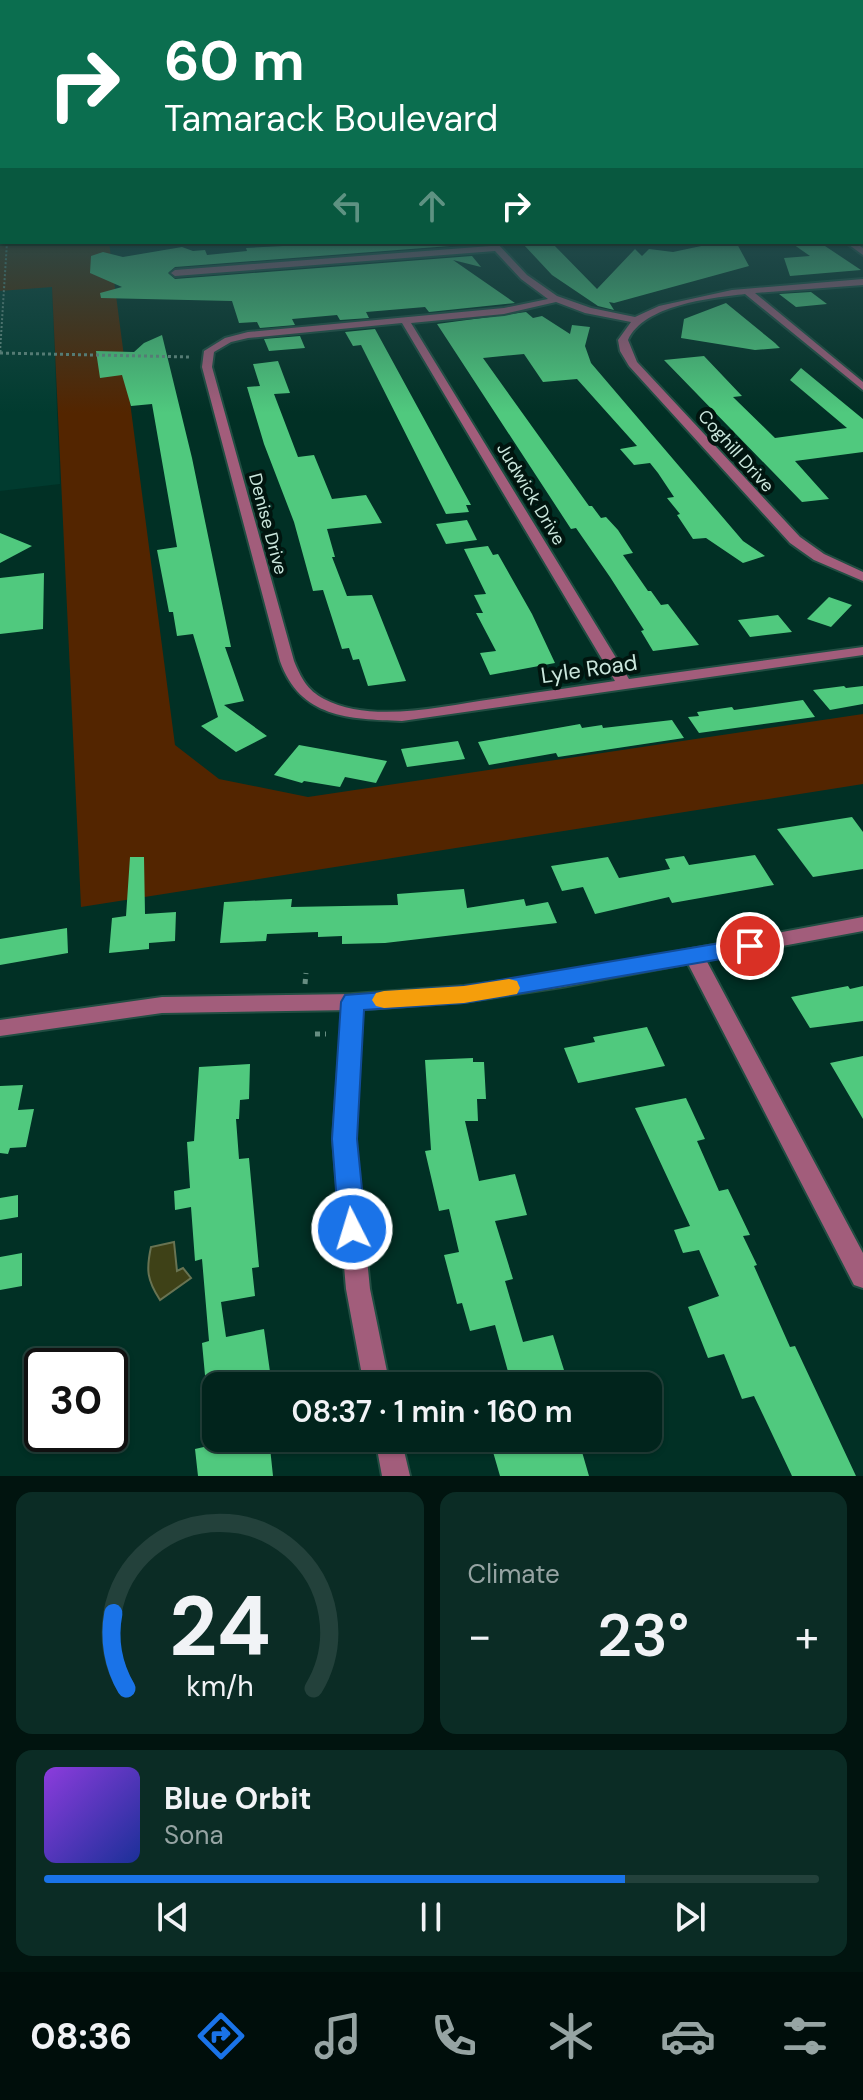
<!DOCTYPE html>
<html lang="en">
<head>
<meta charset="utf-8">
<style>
  :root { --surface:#01241c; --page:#0b2c25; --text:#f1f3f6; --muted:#96a4a3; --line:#23413b; --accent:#1a73e8 }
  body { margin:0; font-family:"DM Sans",sans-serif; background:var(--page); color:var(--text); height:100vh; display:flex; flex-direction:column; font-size:30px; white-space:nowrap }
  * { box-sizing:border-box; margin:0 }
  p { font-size:26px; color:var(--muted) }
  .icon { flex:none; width:44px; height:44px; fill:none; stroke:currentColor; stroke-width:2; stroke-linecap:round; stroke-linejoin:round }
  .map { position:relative; height:1476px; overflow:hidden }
  .sheet { display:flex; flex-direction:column; gap:16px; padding:16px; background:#01140f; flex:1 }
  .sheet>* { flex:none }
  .guide { position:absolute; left:0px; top:0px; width:864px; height:244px; box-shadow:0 2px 6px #0004,0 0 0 2px var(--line); background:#0b6e4f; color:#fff; overflow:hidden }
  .speed { position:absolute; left:24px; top:1348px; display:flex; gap:16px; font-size:40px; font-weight:700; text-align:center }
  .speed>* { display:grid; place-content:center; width:104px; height:104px; border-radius:50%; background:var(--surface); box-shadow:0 2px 6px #0004,0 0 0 2px var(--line); line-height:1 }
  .speed .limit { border:4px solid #111; border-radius:12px; background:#fff; color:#111 }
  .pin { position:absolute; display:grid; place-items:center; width:68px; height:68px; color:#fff; margin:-34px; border:4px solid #fff; border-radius:50%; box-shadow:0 2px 8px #0007 }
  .me { position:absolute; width:88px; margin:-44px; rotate:355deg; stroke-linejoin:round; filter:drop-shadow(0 0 6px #0008) }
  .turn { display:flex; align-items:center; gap:28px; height:168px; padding:0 32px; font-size:36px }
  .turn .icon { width:104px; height:104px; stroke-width:2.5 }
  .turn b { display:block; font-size:56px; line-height:68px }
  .lanes { display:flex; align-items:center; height:76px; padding:0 32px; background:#0003; justify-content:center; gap:40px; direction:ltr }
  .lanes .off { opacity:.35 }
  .big { font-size:60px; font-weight:600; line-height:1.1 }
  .sheet .tile { flex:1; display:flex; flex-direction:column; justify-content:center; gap:12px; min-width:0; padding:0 28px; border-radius:16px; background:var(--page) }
  .sheet .dial { align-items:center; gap:0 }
  .dial svg { height:208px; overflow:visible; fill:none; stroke:var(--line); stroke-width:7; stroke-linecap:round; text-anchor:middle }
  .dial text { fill:var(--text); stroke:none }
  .song { display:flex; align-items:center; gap:24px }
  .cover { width:96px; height:96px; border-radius:12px; background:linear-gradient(135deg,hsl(270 70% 55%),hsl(230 70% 35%)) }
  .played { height:8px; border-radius:4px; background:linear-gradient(90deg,var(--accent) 75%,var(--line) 75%) }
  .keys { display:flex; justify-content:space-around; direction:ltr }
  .heat { display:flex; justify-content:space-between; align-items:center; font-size:44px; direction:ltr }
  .sheet .tiles { flex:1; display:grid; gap:16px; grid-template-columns:1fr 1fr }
  .tile:last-child { grid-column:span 2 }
  .trip { position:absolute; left:202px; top:1372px; width:460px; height:80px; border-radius:16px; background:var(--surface); box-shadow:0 2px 6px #0004,0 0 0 2px var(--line); font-weight:600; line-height:80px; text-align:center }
  .menu { display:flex; height:128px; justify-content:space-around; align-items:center; background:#000e0b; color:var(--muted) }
  .menu .icon { width:56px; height:56px }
  .menu .selected { color:var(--accent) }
  .menu b { font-size:36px; color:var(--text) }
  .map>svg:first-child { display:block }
  .built { fill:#013b2f }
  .green { fill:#532500 }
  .water { fill:#3e4117; stroke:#687352; stroke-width:2 }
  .building { fill:#50c97e }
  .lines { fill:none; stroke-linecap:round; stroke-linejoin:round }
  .minor-casing { stroke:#214d42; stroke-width:4 }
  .tertiary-casing { stroke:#214d42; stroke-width:4 }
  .path-far2 { stroke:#678d82; stroke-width:2; stroke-dasharray:2 2; stroke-linecap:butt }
  .path-far1 { stroke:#678d82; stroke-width:3; stroke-dasharray:3 3; stroke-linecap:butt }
  .path { stroke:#678d82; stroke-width:5; stroke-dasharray:5 5; stroke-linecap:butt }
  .minor { fill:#a25d7b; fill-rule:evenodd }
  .tertiary { fill:#a25d7b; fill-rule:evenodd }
  .route { fill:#1a73e8; stroke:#114b97; stroke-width:2 }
  .slow { fill:#f59e0b }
  .labels { text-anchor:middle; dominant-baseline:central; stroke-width:8; stroke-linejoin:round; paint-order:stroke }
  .far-street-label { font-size:18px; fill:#cbe7dd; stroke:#01150f }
  .street-label { font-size:22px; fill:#cbe7dd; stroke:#01150f }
</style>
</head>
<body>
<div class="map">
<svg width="863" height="1476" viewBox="0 0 863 1476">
  <rect width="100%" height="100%" fill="#013025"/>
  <path class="built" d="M0 207 2 242H50L60 484 0 491Z"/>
  <path class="green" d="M0 207 2 242H109L175 745 219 779 308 797 863 714V784L81 907 52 287 0 291Z"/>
  <path class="water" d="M174 1242 177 1271 183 1268 191 1278 160 1300C147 1280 146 1270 151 1247Z"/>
  <path class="building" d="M361 242H461L463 245 175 267 168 273 175 279 472 256 481 267 453 260 515 303 429 312 425 307 366 312 369 318 340 320 337 315 292 319 295 325 260 328 257 322 239 323 232 301 101 298 100 293 122 287 90 273 91 256 103 252 123 257 182 247 193 251 205 250 207 255 247 251 246 248Z
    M551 242 597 289 635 249 642 256 649 249 673 252 720 242H736L749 266 614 303 609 302 614 310 598 306 552 275 524 245Z
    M790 242H819L861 270 790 276 784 258 810 256Z
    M811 292 827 304 796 307 779 294Z
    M726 303 775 343 780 348 755 350 681 338 684 319Z
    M526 312 533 318 542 316 570 334 572 325 590 327 585 346 591 363 743 541 765 556 743 563 706 538 693 539 677 515 680 514 667 498 674 497 658 473 650 463 634 465 620 449 637 446 577 379 543 382 524 354 483 358 589 506H592L601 518 606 517 618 530 633 553 623 555 648 591H651L661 605 668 604 699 645 653 651 641 631 644 630 610 577 576 528 571 529 437 324Z
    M375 329 471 505H466L469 512 446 514 361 345 353 346 345 332Z
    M162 335 192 458 231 647H225L244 701 224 705 267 736 236 752 201 726 218 717 193 634 177 636 173 612H169L157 550 177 547 152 404 131 406 122 375 100 378 96 351 134 352 144 343Z
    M300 336 305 348 269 351 264 339Z
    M704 356 742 396 733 397 775 438 847 428 790 380 801 368 863 419V452L795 461 829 499 802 502 664 360Z
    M278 361 290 393 274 394 298 457 314 455 332 499 366 495 382 523 327 529 335 557H332L347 596 372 595 406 681 368 686 359 659 353 660 349 648 342 649 323 590 313 591 294 522 264 444 247 387 260 386 253 364Z
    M467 520 477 540 446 544 436 524Z
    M0 533 32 546 0 563Z
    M488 546 493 555 498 554 532 614 555 663 490 675 480 653 496 651 476 613H483L474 595 486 594 464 549Z
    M44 573 43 629 0 634V578Z
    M829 597 852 605 831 627 807 619Z
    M778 615 792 632 750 637 738 620Z
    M844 686 846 688 863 686V704L830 710 813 690Z
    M803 700 815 717 699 733 688 717 699 716 697 712 732 707 734 710Z
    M672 720 684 738 558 757 556 753 489 765 478 742 580 724 582 728 602 725 603 728Z
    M458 741 465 759 407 767 401 749Z
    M299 745 387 761 376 783 345 777 340 787 304 781 302 783 274 775Z
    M852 817 863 832V869L813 877 777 829Z
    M755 855 774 885 672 903 669 897 595 914 583 887 562 891 551 866 608 857 619 878 670 869 665 859 684 856 689 865Z
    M130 857H144L145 914 176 912 175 941 149 943V949L109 953 112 918 126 916Z
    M464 889 467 908 524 899 526 906 548 902 557 923 385 943 342 944V936L318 937V932L267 934 266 941 220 943 224 902 292 899 291 907 398 905 397 894Z
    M67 928 68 953 0 965V939Z
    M848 986 850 989 863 986V1021L810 1028 791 997Z
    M647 1027 665 1066 578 1083 564 1048 595 1042 593 1037Z
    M863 1056V1119L830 1063Z
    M473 1058V1062H484L486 1099H477L478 1121H465L479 1181 515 1174 527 1215 495 1221 513 1279 505 1281 523 1342 553 1335 569 1386H512L495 1325 470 1331 462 1303 457 1304 444 1255 459 1252 449 1209 439 1211 425 1151 431 1150 425 1060Z
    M250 1064 249 1099 240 1100 239 1119H236L239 1159 249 1158 259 1267 252 1268 255 1296 221 1302 226 1337 264 1329 272 1386H206L202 1343 209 1341 202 1259 195 1261 191 1207 175 1210 174 1191 190 1188 187 1142 194 1141 199 1067Z
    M23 1085 18 1110 34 1109 26 1147 10 1148 8 1154 0 1153V1086Z
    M686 1098 705 1139 697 1141 719 1191 728 1189 750 1235 743 1236 757 1265 754 1266 790 1347 795 1346 856 1476H792L754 1396 742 1399 724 1354 708 1358 688 1307 719 1296 699 1250 683 1253 674 1230 690 1226 635 1108Z
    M18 1195V1217L0 1220V1198Z
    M22 1253V1286L0 1290V1257Z
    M243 1438H269L273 1476H198L195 1449Z
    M489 1438H578L589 1476H500Z"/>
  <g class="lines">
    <g class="minor-casing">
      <path id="minor" d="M862 221H863V225H862Z
        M488 242H496L527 275 557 296 591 308 635 317 659 306 732 290 863 279V285L755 293 863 382V390L745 294C710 298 644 305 628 340L637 362 800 537 824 554 863 572V581L814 560 790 543 629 366 620 351 618 340 631 322 585 313 556 302 504 314 411 323 629 679 863 647V655L402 721C349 719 300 718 280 661L202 367 204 351 225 338 248 332 504 308 548 299 521 279 495 251 175 276 171 273 175 270 491 246ZM402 323 615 681C574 687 534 693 493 699 443 706 371 724 324 699 307 690 301 678 294 661L212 367 214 352 231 342 248 338Z
        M845 242H854L863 248V255Z
        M694 949 701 951 704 956 863 1253V1288L854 1285 684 956 687 951Z
        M353 994 360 997 363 1002 355 1139 370 1289 390 1386H364L346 1289 333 1139 343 1002 346 997Z
        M375 1438H401L410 1476H382Z"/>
    </g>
    <g class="tertiary-casing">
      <path id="tertiary" d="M863 917V931L562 987 464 1002 353 1010 162 1013 0 1036V1020L162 997 353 994 464 986 562 973Z"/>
    </g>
    <path class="path-far2" d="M0 352 7 242"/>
    <path class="path-far1" d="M0 353 190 357
      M0 353V350"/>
    <path class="path" d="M305 984 306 973
      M315 1034H326"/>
    <use href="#minor" class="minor"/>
    <use href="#tertiary" class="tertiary"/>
  </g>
  <linearGradient id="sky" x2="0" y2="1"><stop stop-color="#011a14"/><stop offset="0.5" stop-color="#274e51"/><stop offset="1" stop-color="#274e51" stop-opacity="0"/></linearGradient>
  <rect width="863" height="413" fill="url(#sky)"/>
  <path class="route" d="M750 938 758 940 761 946 758 951 750 954 464 1003 364 1010 357 1139 366 1229 362 1238 352 1241 343 1238 339 1229 332 1139 341 1002 345 995 464 986Z"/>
  <path class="slow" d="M509 979 517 981 520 988 517 994 464 1003 384 1008 376 1006 372 1000 376 993 384 991 464 986Z"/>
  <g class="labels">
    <g class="far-street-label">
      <text transform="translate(736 451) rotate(48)">Coghill Drive</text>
      <text transform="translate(531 494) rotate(59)">Judwick Drive</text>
      <text transform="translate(268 524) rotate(75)">Denise Drive</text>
    </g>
    <g class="street-label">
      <text transform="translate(589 669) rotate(-8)">Lyle Road</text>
    </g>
  </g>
</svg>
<div class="speed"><div class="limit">30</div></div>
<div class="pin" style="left:750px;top:946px;background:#d93025"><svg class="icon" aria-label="arrive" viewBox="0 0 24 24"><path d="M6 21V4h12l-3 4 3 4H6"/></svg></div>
<svg class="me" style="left:352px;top:1229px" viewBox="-20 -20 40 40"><circle r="17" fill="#1a73e8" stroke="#fff" stroke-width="3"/><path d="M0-11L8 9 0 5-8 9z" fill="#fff"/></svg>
<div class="trip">08:37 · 1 min · 160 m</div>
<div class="guide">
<div class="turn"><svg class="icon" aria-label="right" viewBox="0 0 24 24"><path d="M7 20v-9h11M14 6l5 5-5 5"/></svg><div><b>60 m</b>Tamarack Boulevard</div></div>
<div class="lanes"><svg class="icon off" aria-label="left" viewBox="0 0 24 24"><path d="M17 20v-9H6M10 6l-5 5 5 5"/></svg><svg class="icon off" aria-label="ahead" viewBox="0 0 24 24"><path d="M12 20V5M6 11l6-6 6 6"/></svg><svg class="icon" aria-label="right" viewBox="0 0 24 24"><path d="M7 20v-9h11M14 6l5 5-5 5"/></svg></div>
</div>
</div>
<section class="sheet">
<div class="tiles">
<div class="tile dial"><svg viewBox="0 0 100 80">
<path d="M14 69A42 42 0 1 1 86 69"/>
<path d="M14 69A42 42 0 0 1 9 40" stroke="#1a73e8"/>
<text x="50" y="56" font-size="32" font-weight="700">24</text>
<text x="50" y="72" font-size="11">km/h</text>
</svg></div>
<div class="tile"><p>Climate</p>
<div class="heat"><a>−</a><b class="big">23°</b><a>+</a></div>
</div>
<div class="tile">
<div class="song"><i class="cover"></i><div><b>Blue Orbit</b><p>Sona</p></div></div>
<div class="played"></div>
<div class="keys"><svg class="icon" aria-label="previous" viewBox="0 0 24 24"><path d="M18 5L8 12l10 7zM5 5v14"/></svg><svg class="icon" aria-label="pause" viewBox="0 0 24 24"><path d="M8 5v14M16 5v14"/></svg><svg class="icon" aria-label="next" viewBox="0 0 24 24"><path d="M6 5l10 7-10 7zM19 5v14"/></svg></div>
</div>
</div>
</section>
<nav class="menu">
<b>08:36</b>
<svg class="icon selected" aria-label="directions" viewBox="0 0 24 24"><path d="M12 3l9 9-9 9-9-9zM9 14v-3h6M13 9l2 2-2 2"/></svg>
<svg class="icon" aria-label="music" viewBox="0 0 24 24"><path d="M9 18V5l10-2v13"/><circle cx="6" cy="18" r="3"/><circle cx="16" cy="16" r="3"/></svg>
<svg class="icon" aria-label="phone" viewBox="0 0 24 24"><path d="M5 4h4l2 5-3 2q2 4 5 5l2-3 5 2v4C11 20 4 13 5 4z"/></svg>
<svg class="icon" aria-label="climate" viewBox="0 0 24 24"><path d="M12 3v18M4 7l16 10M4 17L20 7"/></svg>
<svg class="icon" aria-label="car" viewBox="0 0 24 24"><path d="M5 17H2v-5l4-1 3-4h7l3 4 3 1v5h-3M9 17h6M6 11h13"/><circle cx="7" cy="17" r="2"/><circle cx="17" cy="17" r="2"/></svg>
<svg class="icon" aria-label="filters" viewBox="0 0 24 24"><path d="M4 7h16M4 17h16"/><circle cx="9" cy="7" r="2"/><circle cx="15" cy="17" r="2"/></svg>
</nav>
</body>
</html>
